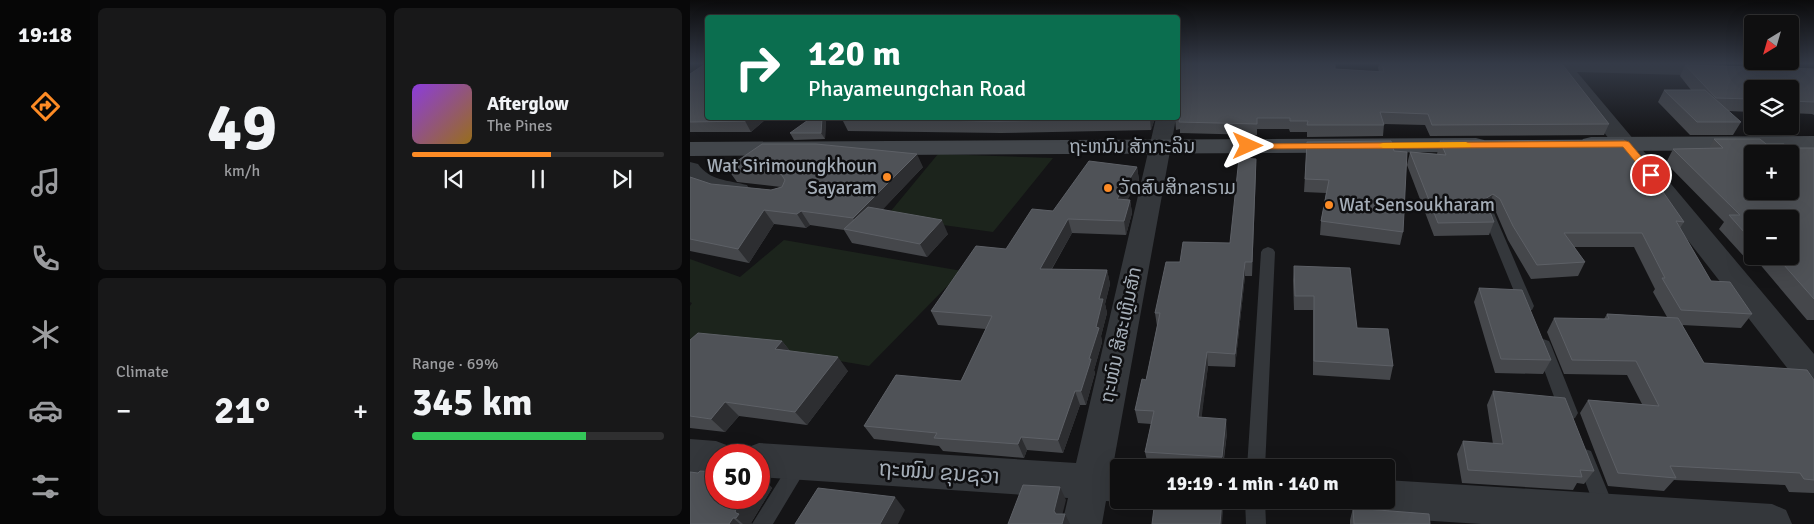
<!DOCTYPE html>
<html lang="en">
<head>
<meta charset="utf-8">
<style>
  :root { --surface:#0f0f10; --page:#181819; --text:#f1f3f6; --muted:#9b9c9f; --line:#2f2f30; --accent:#fd8b25 }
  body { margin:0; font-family:Signika,"Noto Sans Lao",sans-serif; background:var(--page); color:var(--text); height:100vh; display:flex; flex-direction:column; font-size:19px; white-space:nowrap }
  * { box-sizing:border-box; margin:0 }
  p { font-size:16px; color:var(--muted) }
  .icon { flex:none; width:28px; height:28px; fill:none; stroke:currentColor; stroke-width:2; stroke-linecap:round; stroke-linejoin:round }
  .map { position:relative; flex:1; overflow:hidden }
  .details { display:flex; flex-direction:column; gap:8px; padding:8px; background:#080809; width:600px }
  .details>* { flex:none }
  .guide { position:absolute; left:15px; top:15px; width:475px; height:105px; border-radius:5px; box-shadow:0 5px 20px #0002,0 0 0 1px var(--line); background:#0b6e4f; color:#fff; overflow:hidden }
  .needle { width:32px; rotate:217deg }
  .fabs { position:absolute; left:1054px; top:15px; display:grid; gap:10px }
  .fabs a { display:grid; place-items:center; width:55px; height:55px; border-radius:5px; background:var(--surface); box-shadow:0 5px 20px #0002,0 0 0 1px var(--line); font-size:25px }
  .speed { position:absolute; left:15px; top:444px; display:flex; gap:10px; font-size:25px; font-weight:700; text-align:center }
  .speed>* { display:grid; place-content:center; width:65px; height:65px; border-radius:50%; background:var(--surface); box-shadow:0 5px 20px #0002,0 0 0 1px var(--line); line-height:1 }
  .speed .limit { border:8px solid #d22; background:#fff; color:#111 }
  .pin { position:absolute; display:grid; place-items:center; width:42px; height:42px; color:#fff; margin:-21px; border:2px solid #fff; border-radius:50%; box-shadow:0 1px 5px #0007 }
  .me { position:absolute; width:55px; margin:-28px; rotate:90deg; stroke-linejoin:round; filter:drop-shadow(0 0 4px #0008) }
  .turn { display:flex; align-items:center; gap:18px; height:105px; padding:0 20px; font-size:22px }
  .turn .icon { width:65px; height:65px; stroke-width:2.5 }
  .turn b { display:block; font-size:35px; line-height:42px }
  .big { font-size:38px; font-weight:700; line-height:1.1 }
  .details .widget { flex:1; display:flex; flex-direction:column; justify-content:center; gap:8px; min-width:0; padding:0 18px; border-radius:8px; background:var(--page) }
  .details .dial { align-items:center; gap:0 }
  .dial b { font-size:65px; line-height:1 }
  .song { display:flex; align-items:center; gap:15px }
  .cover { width:60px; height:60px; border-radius:8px; background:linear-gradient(135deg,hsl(270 70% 55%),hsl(40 70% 35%)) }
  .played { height:5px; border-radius:2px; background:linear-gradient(90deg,var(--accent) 55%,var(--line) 55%) }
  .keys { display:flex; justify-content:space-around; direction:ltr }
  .heat { display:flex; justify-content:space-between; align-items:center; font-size:28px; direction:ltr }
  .charge { height:8px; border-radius:4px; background:linear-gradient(90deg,#34c759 69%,var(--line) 0) }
  .details .tiles { flex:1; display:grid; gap:8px; grid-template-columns:repeat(2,1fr) }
  .trip { position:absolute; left:420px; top:459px; width:285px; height:50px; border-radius:5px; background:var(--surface); box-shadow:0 5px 20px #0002,0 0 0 1px var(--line); font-weight:700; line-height:50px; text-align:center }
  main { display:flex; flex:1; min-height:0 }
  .menu { display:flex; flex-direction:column; width:90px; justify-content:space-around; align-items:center; background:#060606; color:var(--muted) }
  .menu .icon { width:35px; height:35px }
  .menu .active { color:var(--accent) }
  .menu b { font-size:22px; color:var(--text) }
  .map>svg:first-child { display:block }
  .green { fill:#1c241c }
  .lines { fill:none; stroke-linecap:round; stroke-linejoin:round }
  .service { fill:#34373b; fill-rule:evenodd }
  .minor { fill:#34373b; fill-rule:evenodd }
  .secondary { fill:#42464b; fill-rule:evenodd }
  .wall { fill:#45474b; fill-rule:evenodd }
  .shaded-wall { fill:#2d2e31 }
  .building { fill:#4f5257; stroke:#5d6066; fill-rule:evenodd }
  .route { fill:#fd8b25; stroke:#a45a18 }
  .slow { fill:#f59e0b }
  .poi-dot { fill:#fd8b25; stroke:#0f0f11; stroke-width:2 }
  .labels { text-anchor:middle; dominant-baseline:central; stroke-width:5; stroke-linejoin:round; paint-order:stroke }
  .street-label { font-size:19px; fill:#a4adb7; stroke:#0f0f11 }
  .poi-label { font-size:19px; fill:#a4adb7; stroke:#0f0f11; text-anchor:start }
  .near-street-label { font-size:22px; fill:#a4adb7; stroke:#0f0f11 }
</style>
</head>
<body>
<main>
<nav class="menu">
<b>19:18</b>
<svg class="icon active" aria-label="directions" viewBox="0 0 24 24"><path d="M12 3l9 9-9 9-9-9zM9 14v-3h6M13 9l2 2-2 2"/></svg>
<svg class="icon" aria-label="music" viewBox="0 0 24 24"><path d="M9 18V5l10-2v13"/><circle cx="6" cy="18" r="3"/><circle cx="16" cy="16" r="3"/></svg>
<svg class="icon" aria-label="phone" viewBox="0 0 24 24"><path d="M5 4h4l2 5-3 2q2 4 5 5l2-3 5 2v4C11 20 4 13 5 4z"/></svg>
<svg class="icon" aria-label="climate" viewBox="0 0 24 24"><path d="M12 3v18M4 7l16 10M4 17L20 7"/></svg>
<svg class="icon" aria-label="car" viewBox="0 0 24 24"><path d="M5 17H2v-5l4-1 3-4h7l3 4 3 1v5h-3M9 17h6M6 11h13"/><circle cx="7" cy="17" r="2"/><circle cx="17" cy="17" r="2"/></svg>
<svg class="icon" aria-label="filters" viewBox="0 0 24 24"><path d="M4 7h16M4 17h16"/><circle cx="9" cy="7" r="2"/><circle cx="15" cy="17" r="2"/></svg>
</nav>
<section class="details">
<div class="tiles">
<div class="widget dial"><b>49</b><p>km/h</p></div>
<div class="widget">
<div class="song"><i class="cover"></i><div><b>Afterglow</b><p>The Pines</p></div></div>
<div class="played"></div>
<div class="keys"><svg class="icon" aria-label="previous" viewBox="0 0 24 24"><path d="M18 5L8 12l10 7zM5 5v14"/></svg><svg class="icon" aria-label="pause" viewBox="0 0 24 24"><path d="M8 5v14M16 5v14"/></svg><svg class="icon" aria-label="next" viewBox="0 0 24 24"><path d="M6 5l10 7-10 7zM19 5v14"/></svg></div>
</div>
<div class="widget"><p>Climate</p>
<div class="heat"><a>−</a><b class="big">21°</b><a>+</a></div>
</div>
<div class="widget"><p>Range · 69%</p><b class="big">345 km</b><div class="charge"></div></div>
</div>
</section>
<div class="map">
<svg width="1124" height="524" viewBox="0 0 1124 524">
  <rect width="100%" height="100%" fill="#141416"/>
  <path class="green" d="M248 154 363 158 303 232 196 217Z
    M94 240 272 271 179 366 20 339 0 357V306L2 303 0 302V259L50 277Z"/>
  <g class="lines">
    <path class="service" d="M798 209 804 213 844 306 842 310 837 311 832 310 830 306 792 213Z
      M578 247 583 249 585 252 575 468H557L571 252 573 249Z
      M853 339 859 341 861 345 888 413 885 418 879 420 873 418 870 413 845 345 847 341Z
      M895 449 901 451 931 524H911L886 457 889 451Z
      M110 455 117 458 119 464 83 524H62L103 458Z
      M555 500H575L576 524H556Z"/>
    <path class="minor" d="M853 64H1029L1037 66 1039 70 1037 74 1030 76 887 72 1124 354V390L1112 387 867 72 855 70Z
      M466 118H486L423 466 433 468H429V500H434L429 502 416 501 412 524H372L378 498 69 477V455H53L56 448 69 443 386 463Z
      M0 162 8 164C20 181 38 180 57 185L60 190 57 195C40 199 14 193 0 184Z
      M0 439 26 441 39 446 43 455H26V475L0 473Z
      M696 480 1082 504 1096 510 1102 524H791L696 518 682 512 677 500H696Z"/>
    <path class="secondary" d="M1124 136V150L901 151 893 149 890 144 893 139 901 137Z
      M786 138 794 140 797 145 794 150 786 152 0 156V142Z"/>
  </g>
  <path class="wall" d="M689 64H872L919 124 914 135 740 136 735 125 694 124 693 136 617 137V132H600L599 129H567V135L490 133V129L486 130 485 118 645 69 689 72 688 68Z
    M995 65 1124 69V115L1122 114 1100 113V89H1062V112L1038 111 1051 122 1043 135H1000L968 102 974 90H1001L990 76Z
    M0 74 77 118 61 132H0Z
    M132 118H136L135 139 104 140 100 133Z
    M154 118H465L461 130 311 133 158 131 152 119Z
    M1024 139 1076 144 1099 148H1124V320H1117L1068 262H1059L1029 229 1034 222 976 163 983 149 1019 148ZM1062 219 1100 256H1062Z
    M750 141 994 222 990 228 1021 281 1062 314 1051 328 992 325 1014 363 1124 380V493L1099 492 1095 485 984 480 974 491 918 486 890 413 898 400 952 404 937 375 874 374 857 332 864 318 914 319 917 314 977 317 963 292 965 289 944 247H884L895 262 888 276 841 279 818 240 806 212 799 207 798 208 804 222 799 235 744 236 717 165 720 152 747 154Z
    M617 142 713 232 710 245 630 235 631 221 636 193 614 192Z
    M233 167 192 210 258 234 237 257 162 243 154 230 120 225 116 228 84 224 59 263 0 251V177L21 184 81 190 91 187 47 182 37 168Z
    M447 167 449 180 437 200H440L442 213 436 235 382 233 362 269 417 270 420 284 415 304 417 313 411 336 412 342 404 370 405 373 403 380 396 405H390L373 453 337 450 334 458 253 451 249 446 184 439 174 426 271 381 296 329 248 325 241 311 316 249 363 211Z
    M566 172 562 276H555L545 367 518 366 511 418 537 433 533 468H499L458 465 455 452 461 424 448 423 445 410 456 380 467 326 465 313 490 262 540 243Z
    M604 266 667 328 703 366 700 380 623 375V310H604L603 280Z
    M789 288 861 360 853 374 805 373 784 302Z
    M0 340 92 341 100 351 158 371 117 425 49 416 35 432 0 428Z
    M803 391 904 471 894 484 887 483 883 490 772 483 767 454 773 441 803 444 797 405Z
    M8 473 69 475 82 488 61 523 62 524H0Z
    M663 508 740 524H660V520Z"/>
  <path class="shaded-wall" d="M60 118H77L61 132 55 121Z
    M132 118H136L135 139 131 133Z
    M460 118H465L461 130 460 119Z
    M227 154 233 167 171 232 163 218Z
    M447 167 449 180 430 213 427 199Z
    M803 194 799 207 790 212 795 199Z
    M440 200 442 213 436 235 434 221Z
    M74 210 84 224 59 263 48 249Z
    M111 211 120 225 116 228 107 214Z
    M378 219 382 233 354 282 350 269Z
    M252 220 258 234 237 257 230 244Z
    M555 262V276L545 367V354Z
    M417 270 420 284 415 304 417 313 411 336 412 342 404 370 405 373 403 380 396 405 391 391 399 359 406 327 409 299Z
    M92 341 103 355 85 349Z
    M517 352 518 366 510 431 508 417Z
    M148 357 158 371 117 425 105 412Z
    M385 391 390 405 373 453 368 440Z
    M35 402 49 416 35 432 21 419Z
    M536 419 537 433 532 468V457Z
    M331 437 337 450 334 458 328 444Z
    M69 475 82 488 61 523 62 524H53L46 518 45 511 54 498H69Z
    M370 487 376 500 370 524 364 511Z
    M205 497 215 510 208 524H190Z
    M532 500 533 512 532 524H530Z
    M375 514 380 524H372Z
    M43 518 50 524H39Z"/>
  <path class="building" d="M15 64H18V118H60L55 121 0 122V74Z
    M488 64H645V69L694 72 692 64H872L919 124 742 125 738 114 690 112 694 125H617L618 121H600V118H567V124L489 122 490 118H485H488Z
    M995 65 1124 69V102L1100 101V89H1062V99L1026 98Z
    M974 90H1015L1051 122H1007Z
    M121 118H132L131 133H100Z
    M154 118H460V119L308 121 152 119Z
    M1024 139H1070L1076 144H1094L1099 148H1124V299L1086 256H1100V219H1062V241L1039 215H1050L983 149 1033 148ZM1062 154H1100V191H1062Z
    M934 140 955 166 994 222 986 221 1021 281 1040 282 1062 314 991 310 972 278H975L952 233H874L895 262 847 265 823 226 810 199 803 194 795 199 804 222 748 223 720 152 756 155 750 141Z
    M701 141 704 151 717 152 713 232 631 221 639 180 615 179 617 142Z
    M72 144H126L227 154 163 218 111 211 107 214 74 210 48 249 0 239V177L21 184 81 190 92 187 95 180 91 174 37 168Z
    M549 158 566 159 562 262H555L545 354 517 352 508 417 536 419 532 457 455 452 464 411 445 410 452 379 456 380 470 313H465L476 262H490L493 242 540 243Z
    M399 161 447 167 427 199 440 200 434 221 378 219 350 269 417 270 409 299H413L406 327 409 328 399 359H401L399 366 391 391H385L368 440 331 437 328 444 244 438 247 433 174 426 206 375 271 381 302 316 241 311 286 246 316 249 342 209 363 211Z
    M178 207 252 220 230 244 154 229Z
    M604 266 660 268 667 328 698 329 703 366 624 361V296H605Z
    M789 288 832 290 861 360 811 359Z
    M917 314 988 318 1014 363 1117 370 1124 380V480L1114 479 1110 473 980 466 986 478 928 473 898 400 969 406 946 361 882 360 864 318 919 319Z
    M8 333 92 341 85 349 148 357 105 412 35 402 21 419 0 416V340Z
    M803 391 875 398 904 471 890 470 892 477 778 470 773 441 813 444Z
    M10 471 26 472V498H54L45 511 46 513 49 514 46 518H43L39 524H0V472L8 473Z
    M333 485 370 487 364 511 366 514H375L372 524H318Z
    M128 488 205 497 190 524H105Z
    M465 500H532L530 524H462Z
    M663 508 739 514 740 524H664Z"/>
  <linearGradient id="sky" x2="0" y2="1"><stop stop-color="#0b0b0c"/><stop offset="0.46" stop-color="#343a47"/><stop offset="1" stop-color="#343a47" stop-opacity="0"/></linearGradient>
  <rect width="1124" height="138" fill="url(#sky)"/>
  <path class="route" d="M936 141 939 142 965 173V177H958L933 147 558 149 553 146 558 144Z"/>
  <path class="slow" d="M776 142 781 145 780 147 693 148 688 145 693 143Z"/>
  <g class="poi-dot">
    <circle cx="197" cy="177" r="5"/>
    <circle cx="418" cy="188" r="5"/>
    <circle cx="639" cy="205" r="5"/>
  </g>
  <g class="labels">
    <g class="street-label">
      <text x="442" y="147">ຖະຫນົນ ສັກກະລິນ</text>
      <text transform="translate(431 335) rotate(-78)">ຖະໜົນ ສີສະເຫຼີມສັກ</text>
    </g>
    <g class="poi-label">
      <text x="187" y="166" text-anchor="end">Wat Sirimoungkhoun<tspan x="187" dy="22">Sayaram</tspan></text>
      <text x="428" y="188">ວັດສົບສິກຂາຣາມ</text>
      <text x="649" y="205">Wat Sensoukharam</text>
    </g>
    <g class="near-street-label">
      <text transform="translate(249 472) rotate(4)">ຖະໜົນ ຂຸນຊວາ</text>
    </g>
  </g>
</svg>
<div class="fabs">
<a><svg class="needle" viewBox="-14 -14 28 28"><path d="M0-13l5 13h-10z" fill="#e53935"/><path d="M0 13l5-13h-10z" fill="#9b9c9f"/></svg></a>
<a><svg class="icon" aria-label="layers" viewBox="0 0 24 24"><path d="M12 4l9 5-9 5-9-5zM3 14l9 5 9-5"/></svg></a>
<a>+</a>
<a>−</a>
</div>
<div class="speed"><div class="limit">50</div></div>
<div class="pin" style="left:961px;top:175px;background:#d93025"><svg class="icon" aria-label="arrive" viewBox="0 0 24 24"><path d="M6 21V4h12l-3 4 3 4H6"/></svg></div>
<svg class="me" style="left:558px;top:146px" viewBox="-20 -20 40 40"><path d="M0-17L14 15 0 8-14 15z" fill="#fd8b25" stroke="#fff" stroke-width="4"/></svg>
<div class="trip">19:19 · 1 min · 140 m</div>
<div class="guide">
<div class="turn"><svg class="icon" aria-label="right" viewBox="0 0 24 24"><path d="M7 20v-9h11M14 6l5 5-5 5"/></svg><div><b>120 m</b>Phayameungchan Road</div></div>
</div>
</div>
</main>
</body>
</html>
